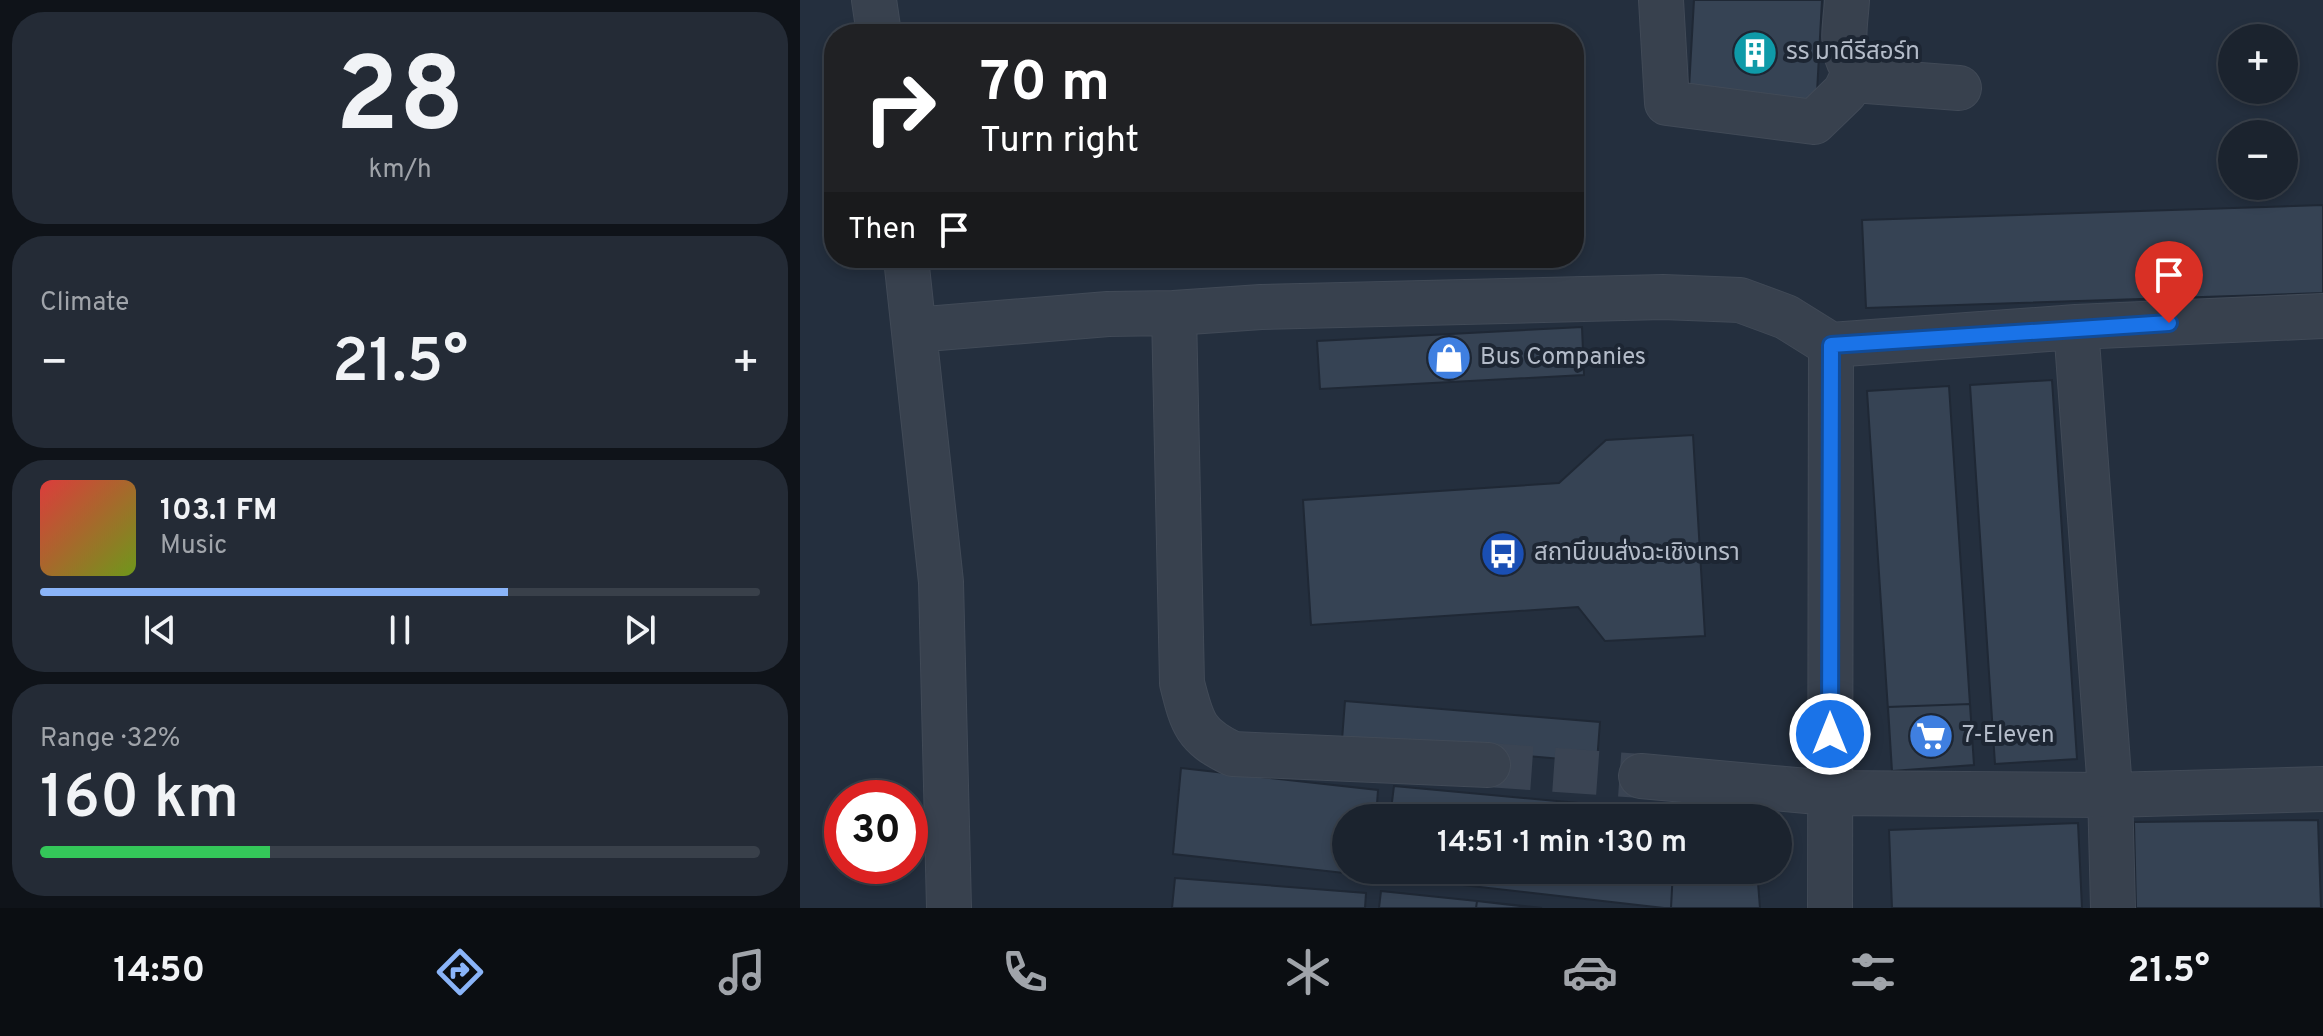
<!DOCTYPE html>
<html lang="en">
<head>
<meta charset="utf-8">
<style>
  :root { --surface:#1b232e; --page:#242b36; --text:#f1f3f6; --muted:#a0a4aa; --line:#39404a; --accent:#8ab4f8 }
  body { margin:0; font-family:Overpass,"Noto Sans Thai",sans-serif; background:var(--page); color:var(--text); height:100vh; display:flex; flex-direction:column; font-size:30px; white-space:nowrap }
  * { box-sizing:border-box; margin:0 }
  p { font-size:26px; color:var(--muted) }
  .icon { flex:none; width:44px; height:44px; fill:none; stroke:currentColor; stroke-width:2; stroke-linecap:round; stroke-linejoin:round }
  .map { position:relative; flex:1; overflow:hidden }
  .sheet { display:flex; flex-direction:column; gap:12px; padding:12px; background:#0f1319; width:800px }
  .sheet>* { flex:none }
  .guide { position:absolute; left:24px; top:24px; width:760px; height:244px; border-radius:32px; box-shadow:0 4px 12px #0003,0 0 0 2px var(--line); background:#202124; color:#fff; overflow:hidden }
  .controls { position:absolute; left:1418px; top:24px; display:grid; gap:16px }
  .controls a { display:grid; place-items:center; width:80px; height:80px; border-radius:50%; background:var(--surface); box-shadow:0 4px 12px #0003,0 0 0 2px var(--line); font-size:40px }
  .speed { position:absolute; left:24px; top:780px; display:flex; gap:16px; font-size:40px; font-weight:700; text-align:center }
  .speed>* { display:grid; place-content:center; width:104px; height:104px; border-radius:50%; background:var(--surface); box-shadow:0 4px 12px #0003,0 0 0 2px var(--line); line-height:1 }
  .speed .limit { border:12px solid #d22; background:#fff; color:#111 }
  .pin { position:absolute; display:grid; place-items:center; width:68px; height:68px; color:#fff; margin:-82px -34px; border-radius:50% 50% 50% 0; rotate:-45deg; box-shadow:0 0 8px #0007 }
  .pin .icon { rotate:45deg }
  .me { position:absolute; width:88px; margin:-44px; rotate:0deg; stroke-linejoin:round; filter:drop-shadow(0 0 6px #0008) }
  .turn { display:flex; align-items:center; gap:28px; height:168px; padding:0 24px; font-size:36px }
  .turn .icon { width:104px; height:104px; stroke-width:2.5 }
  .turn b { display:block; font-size:56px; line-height:68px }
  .then { display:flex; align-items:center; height:76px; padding:0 24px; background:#0003; gap:16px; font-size:30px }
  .big { font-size:60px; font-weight:600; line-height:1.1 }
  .sheet .card { flex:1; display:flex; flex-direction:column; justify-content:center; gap:12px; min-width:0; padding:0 28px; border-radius:32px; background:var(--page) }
  .sheet .dial { align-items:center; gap:0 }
  .dial b { font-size:104px; line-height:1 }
  .song { display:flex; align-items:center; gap:24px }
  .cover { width:96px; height:96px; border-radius:12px; background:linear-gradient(135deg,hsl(0 70% 55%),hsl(80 70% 35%)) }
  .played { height:8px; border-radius:4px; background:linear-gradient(90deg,var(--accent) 65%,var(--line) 65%) }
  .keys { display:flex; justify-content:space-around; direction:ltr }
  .heat { display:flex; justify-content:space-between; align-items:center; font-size:44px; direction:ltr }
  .charge { height:12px; border-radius:6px; background:linear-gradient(90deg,#34c759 32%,var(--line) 0) }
  .trip { position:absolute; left:532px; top:804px; width:460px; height:80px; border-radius:40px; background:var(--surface); box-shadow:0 4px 12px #0003,0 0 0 2px var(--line); font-weight:600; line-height:80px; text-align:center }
  .tabs { display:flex; height:128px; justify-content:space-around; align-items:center; background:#0b0e12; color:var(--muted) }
  .tabs .icon { width:56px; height:56px }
  .tabs .active { color:var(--accent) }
  .tabs b { font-size:36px; color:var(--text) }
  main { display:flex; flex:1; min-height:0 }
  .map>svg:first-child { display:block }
  .building { fill:#364354; stroke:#1f2835; stroke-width:2 }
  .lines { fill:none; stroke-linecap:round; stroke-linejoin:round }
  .minor-tunnel { stroke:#3a4453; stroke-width:44; stroke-dasharray:44 22; stroke-linecap:butt }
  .minor-casing { stroke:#414a57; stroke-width:46 }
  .minor { stroke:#38414e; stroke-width:44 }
  .route-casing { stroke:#114b97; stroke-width:20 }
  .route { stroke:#1a73e8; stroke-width:14 }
  .labels { text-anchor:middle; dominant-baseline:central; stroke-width:8; stroke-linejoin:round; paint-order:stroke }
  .poi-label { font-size:24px; fill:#b4bcc9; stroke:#1d2633; text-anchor:start }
</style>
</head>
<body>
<main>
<section class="sheet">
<div class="card dial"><b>28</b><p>km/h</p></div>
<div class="card"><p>Climate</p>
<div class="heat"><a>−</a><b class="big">21.5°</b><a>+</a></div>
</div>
<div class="card">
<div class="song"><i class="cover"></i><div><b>103.1 FM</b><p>Music</p></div></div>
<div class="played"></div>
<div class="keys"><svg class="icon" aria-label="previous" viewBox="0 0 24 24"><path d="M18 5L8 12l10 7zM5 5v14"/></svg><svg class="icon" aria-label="pause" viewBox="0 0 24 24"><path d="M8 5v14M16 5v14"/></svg><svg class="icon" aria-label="next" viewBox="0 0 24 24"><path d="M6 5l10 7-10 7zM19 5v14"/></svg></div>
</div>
<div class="card"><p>Range · 32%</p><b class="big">160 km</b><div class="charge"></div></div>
</section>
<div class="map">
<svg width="1523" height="908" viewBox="0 0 1523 908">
  <rect width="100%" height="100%" fill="#242f3e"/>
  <path class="building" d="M894 0H1022L1016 111 888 106Z
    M1523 205V293L1066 308 1062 220Z
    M782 327 784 375 520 389 517 341Z
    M1252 380 1277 759 1195 764 1170 385Z
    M1149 386 1174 765 1092 771 1067 391Z
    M893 435 905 636 805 641 778 607 511 625 503 500 759 483 806 440Z
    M545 701 800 722 797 762 542 740Z
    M1170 704 1174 765 1092 771 1088 707Z
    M381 768 578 790 576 818H546V870H572L571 876 373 854Z
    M594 786 876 812 937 818H590Z
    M876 812 937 818H876Z
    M1518 820 1521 908H1336L1334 822Z
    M1278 823 1282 908H1092L1089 830Z
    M584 870H957L960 908H864L583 876Z
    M873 870H957L960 908H871Z
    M375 878 566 893 565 908H372Z
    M581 891 677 901 742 908H579Z
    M677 901 720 906V908H676Z"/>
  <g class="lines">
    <path class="minor-tunnel" d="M688 765 841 776"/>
    <g class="minor-casing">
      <path id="minor" d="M74 0 79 34
        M861 0 867 103 1014 122 1045 92 1054 73
        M1047 0C1045 33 1036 61 1067 81L1159 88
        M106 258 141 582 149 908
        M1276 327 1310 790 1313 908
        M114 330 308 314 374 313
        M688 765 433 754C395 736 392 723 382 683L374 313 461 307 863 297 940 300 986 317 1031 345
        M841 776 1029 793 1310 795 1523 789
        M1030 908 1031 345 1276 327 1523 316"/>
    </g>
    <use href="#minor" class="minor"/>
  </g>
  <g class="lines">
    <g class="route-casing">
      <path id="route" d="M1030 734 1031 345 1369 323"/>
    </g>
    <use href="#route" class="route"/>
  </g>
  <defs>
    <g id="building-disc" transform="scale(2.3)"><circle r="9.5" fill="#0f9aa8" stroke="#1d2633"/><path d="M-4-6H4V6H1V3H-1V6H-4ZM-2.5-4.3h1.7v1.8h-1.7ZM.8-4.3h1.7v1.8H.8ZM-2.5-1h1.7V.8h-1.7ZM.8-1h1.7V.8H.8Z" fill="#fff"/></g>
    <g id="shop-disc" transform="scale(2.3)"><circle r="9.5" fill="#3f7fe0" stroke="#1d2633"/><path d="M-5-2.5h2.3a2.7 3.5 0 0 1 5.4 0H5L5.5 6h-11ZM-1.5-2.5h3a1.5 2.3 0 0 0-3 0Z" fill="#fff"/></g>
    <g id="bus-disc" transform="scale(2.3)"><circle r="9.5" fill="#1a4fb4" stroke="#1d2633"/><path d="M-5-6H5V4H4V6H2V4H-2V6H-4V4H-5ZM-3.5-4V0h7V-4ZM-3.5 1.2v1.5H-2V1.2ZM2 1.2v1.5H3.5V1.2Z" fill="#fff"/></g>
    <g id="supermarket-disc" transform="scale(2.3)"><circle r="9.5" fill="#3f7fe0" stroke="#1d2633"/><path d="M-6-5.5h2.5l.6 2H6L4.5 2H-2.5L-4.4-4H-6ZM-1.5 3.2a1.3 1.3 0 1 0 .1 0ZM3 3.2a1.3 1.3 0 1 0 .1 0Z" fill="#fff"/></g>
  </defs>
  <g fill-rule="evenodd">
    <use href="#building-disc" x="955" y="53"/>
    <use href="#shop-disc" x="649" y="358"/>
    <use href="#bus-disc" x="703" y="554"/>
    <use href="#supermarket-disc" x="1131" y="736"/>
  </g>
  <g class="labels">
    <g class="poi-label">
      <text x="986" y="53">รร มาดีรีสอร์ท</text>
      <text x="680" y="358">Bus Companies</text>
      <text x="734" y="554">สถานีขนส่งฉะเชิงเทรา</text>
      <text x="1162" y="736">7-Eleven</text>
    </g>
  </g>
</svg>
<div class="controls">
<a>+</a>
<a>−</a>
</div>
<div class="speed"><div class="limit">30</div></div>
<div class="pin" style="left:1369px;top:323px;background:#d93025"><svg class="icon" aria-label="arrive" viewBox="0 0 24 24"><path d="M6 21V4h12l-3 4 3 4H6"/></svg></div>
<svg class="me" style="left:1030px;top:734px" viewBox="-20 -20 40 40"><circle r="17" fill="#1a73e8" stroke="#fff" stroke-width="3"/><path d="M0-11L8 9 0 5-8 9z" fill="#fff"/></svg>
<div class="trip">14:51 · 1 min · 130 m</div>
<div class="guide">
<div class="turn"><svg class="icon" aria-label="right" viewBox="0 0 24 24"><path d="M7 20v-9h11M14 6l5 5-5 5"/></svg><div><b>70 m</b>Turn right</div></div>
<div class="then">Then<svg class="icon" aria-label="arrive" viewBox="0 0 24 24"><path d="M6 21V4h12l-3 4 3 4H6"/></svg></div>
</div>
</div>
</main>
<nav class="tabs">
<b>14:50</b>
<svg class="icon active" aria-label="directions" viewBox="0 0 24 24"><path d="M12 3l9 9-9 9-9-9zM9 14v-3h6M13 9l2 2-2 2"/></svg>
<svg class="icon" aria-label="music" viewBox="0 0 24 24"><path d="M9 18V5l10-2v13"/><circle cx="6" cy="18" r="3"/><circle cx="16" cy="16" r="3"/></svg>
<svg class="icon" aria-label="phone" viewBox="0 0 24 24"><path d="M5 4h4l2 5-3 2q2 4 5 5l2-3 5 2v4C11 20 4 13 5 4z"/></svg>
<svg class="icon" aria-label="climate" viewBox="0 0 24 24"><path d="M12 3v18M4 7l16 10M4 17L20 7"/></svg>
<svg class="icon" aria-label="car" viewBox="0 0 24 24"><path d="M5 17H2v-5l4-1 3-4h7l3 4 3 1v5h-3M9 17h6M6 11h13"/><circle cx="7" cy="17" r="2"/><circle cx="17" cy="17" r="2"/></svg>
<svg class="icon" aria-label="filters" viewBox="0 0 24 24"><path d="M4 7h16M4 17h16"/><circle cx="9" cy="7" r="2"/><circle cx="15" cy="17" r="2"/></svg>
<b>21.5°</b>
</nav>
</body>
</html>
